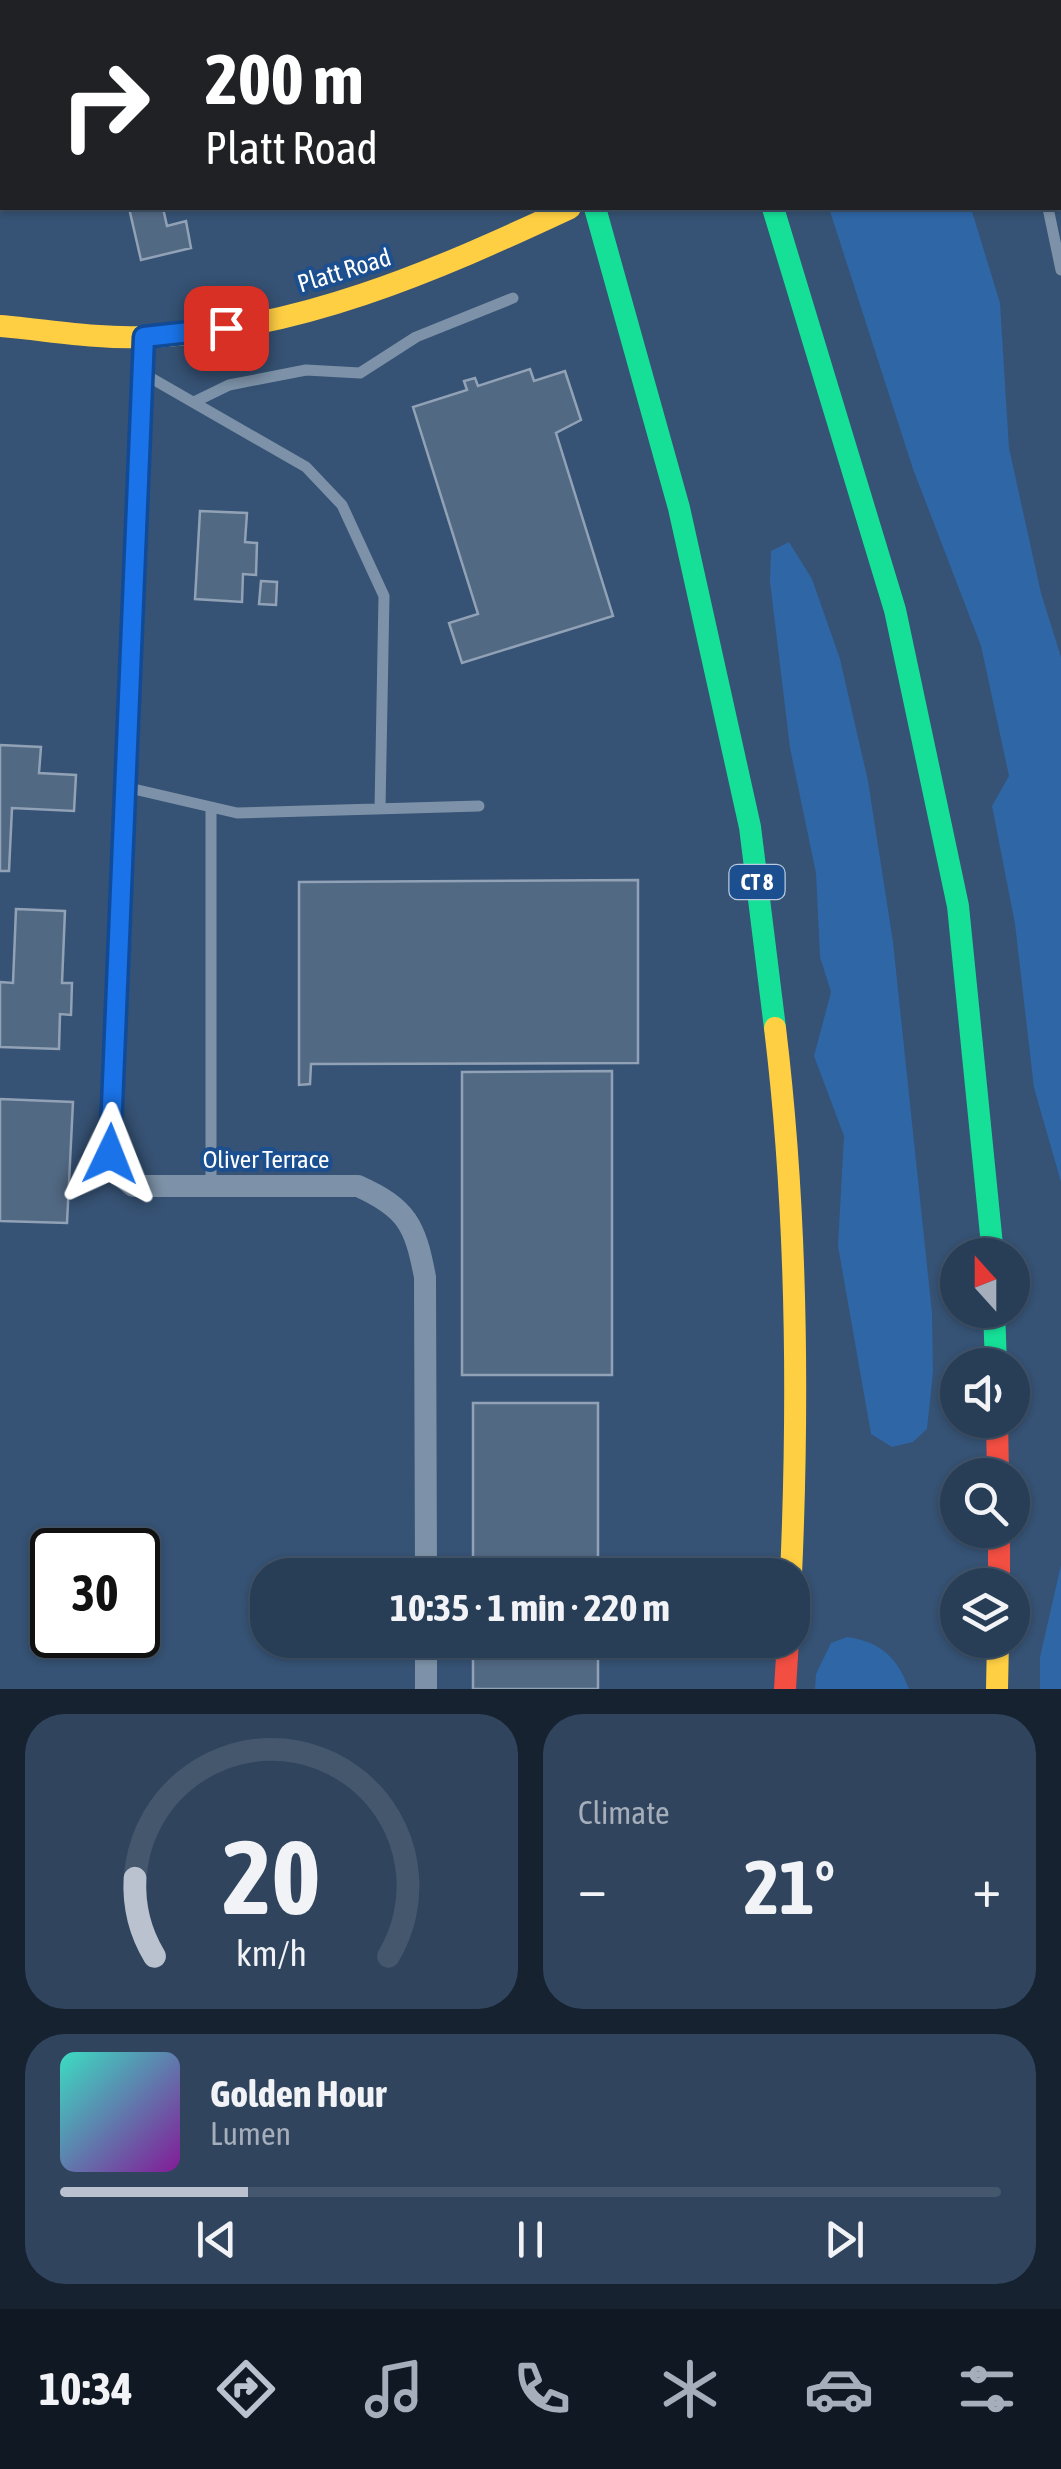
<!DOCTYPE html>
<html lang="en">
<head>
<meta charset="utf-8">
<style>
  :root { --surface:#283e57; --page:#30455d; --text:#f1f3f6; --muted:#a5aeba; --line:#44576d; --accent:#b9c2ce }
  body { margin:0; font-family:"Asap Condensed",sans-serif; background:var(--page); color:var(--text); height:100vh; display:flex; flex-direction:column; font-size:38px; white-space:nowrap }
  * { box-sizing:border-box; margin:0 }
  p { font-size:32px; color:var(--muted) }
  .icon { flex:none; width:55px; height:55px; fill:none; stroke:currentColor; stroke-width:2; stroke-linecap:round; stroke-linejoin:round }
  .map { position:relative; height:1689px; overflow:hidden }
  .panel { display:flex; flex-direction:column; gap:25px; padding:25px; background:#162230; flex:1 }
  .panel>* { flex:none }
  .hud { position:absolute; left:0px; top:0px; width:1062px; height:210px; box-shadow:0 2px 8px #0004,0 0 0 2px var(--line); background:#202124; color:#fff; overflow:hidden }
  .needle { width:65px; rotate:339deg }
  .controls { position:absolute; left:940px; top:1238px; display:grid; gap:20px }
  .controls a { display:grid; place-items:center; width:90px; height:90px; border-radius:50%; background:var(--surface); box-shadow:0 2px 8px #0004,0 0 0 2px var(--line); font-size:50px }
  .speed { position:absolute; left:30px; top:1528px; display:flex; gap:20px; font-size:50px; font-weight:700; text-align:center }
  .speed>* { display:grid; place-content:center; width:130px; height:130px; border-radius:50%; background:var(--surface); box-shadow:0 2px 8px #0004,0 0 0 2px var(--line); line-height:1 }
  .speed .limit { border:5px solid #111; border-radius:15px; background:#fff; color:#111 }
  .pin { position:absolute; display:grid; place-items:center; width:85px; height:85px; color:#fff; margin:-42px; border-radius:20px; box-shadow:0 5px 15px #0006 }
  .me { position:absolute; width:110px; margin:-55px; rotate:2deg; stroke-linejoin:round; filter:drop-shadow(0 0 8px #0008) }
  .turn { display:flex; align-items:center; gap:35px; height:210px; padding:0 40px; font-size:45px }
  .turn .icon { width:130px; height:130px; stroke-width:2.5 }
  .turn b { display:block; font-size:70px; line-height:85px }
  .big { font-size:75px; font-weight:700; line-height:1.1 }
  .panel .tile { flex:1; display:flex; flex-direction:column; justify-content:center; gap:15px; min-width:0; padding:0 35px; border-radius:40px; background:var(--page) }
  .panel .dial { align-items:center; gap:0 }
  .dial svg { height:260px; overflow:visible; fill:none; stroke:var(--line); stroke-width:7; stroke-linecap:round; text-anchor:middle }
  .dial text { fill:var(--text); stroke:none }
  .song { display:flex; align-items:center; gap:30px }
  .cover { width:120px; height:120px; border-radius:15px; background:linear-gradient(135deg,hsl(170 70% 55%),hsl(290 70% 35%)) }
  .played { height:10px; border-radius:5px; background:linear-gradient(90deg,var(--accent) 20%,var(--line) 20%) }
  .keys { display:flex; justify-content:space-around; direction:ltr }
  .heat { display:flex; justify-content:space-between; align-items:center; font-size:55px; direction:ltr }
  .panel .tiles { flex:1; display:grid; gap:25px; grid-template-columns:1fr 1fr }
  .tile:last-child { grid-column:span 2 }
  .trip { position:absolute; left:250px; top:1558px; width:560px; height:100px; border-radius:40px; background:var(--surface); box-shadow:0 2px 8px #0004,0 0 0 2px var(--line); font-weight:700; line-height:100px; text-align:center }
  .menu { display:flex; height:160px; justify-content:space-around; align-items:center; background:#101923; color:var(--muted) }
  .menu .icon { width:70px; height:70px }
  .menu .on { color:var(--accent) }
  .menu b { font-size:45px; color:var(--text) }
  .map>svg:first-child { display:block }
  .green { fill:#2f66a5 }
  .building { fill:#526984; stroke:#92a2b6; stroke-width:2.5 }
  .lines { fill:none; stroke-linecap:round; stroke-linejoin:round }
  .lane { stroke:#7d92a8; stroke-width:11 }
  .street { stroke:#7d92a8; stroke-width:22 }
  .fast { stroke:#16e098; stroke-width:22 }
  .slow { stroke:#ffcf43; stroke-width:22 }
  .jam { stroke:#f24e42; stroke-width:22 }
  .route-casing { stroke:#114b97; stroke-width:25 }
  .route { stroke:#1a73e8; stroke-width:18 }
  .labels { text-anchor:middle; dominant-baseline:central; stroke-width:8; stroke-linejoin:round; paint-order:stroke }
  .shield { fill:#1b4f8f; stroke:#bbcadd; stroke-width:2.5 }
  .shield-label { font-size:22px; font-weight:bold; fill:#fff }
  .street-label { font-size:25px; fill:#fff; stroke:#1b4f8f }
</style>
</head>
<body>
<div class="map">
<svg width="1061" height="1689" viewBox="0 0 1061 1689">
  <rect width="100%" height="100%" fill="#365274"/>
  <path class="green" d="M829 208H971L1000 303 1009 448 1041 593 1061 657V1182L1034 1088 1015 924 992 806 1009 776 981 646 913 469Z
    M789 542 812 579 840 659 868 781 893 942 932 1313 933 1371 927 1429 913 1442 892 1447 871 1434 838 1246 844 1136 814 1056 831 992 820 957 816 873 790 748 770 582 771 551Z
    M1061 1565V1689H1040V1657Z
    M847 1637C881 1642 897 1657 909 1689H815L816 1674 831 1643Z"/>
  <path class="building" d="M129 208H163L167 226 186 221 191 248 141 260Z
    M530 369 534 381 565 371 581 420 556 433 613 616 462 663 449 623 478 614 413 407 467 390 464 381 475 378 478 386Z
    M200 511 247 513 245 542 257 543 256 575 243 574 242 602 195 599Z
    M261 581 277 582 276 605 259 604Z
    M0 745 41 747 39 773 76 775 74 811 12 808 9 871H0Z
    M638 880V1063L311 1064 310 1084 299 1085V882Z
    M16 909 65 911 62 983H72L71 1015 60 1014 59 1049 0 1047V982L13 983Z
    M612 1071V1375H462V1072Z
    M0 1099 73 1102 67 1223 0 1221Z
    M473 1403H598V1575H473Z
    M473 1640H598V1689H473Z"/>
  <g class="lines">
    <path class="lane" d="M1060 132H1061
      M1048 208 1061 270
      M144 374 306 467 342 505 384 596 380 809
      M194 402 229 385 306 370 360 373 416 337 513 298
      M125 787 237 813 479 806
      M211 808V1186"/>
    <path class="street" d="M144 337 110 1154 117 1172 133 1186H358C407 1208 415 1225 425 1277L426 1575
      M426 1640V1689"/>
    <path class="fast" d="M707 0V2
      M1060 15H1061
      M595 208 679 508 750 827 775 1028
      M773 208 895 610 958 906 993 1255
      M994 1310 996 1365"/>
    <path class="slow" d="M535 0 536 2
      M0 326C48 330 96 339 144 337 296 332 435 271 570 208
      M775 1028C797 1209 799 1393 791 1575
      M997 1689 998 1640"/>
    <path class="jam" d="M997 1420 998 1475
      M999 1530V1585
      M785 1689 788 1640"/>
  </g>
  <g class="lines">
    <g class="route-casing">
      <path id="route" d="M110 1154 144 337 226 328"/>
    </g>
    <use href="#route" class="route"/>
  </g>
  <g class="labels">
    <rect class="shield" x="729.5" y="865" width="55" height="34" rx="8"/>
    <g class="shield-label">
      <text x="757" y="882">CT 8</text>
    </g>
    <g class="street-label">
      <text transform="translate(344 270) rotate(-17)">Platt Road</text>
      <text x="266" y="1159">Oliver Terrace</text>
    </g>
  </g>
</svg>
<div class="controls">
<a><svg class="needle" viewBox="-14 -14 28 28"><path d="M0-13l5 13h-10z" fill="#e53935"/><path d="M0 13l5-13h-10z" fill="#a5aeba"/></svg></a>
<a><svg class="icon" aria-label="sound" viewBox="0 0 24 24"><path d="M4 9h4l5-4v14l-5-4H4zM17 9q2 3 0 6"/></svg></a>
<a><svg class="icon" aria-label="search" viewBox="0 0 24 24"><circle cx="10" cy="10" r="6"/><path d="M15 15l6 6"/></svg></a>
<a><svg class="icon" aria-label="layers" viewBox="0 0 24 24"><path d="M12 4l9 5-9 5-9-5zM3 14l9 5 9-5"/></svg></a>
</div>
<div class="speed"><div class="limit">30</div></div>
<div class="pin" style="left:226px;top:328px;background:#d93025"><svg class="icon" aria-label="arrive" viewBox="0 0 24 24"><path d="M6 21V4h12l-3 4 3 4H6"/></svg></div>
<svg class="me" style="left:110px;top:1154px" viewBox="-20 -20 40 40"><path d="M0-17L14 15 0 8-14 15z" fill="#1a73e8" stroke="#fff" stroke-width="4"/></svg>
<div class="trip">10:35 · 1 min · 220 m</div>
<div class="hud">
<div class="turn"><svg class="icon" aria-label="right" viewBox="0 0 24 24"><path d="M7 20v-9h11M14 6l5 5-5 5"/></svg><div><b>200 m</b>Platt Road</div></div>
</div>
</div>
<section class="panel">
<div class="tiles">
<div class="tile dial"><svg viewBox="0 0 100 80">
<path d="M14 69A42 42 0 1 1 86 69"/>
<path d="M14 69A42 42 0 0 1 8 45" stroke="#b9c2ce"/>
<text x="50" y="56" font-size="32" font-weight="700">20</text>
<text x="50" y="72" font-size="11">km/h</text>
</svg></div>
<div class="tile"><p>Climate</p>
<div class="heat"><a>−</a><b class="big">21°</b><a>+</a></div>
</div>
<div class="tile">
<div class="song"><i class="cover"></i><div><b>Golden Hour</b><p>Lumen</p></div></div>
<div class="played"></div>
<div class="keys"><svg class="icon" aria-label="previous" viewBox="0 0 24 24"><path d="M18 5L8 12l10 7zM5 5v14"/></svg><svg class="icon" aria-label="pause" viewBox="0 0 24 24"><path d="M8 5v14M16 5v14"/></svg><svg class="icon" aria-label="next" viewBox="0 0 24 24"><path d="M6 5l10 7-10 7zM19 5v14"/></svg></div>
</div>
</div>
</section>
<nav class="menu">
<b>10:34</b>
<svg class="icon on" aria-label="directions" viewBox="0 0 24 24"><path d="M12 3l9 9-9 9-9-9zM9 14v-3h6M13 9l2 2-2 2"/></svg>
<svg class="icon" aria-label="music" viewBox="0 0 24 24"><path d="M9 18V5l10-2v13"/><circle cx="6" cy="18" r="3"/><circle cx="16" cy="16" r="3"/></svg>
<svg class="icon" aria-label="phone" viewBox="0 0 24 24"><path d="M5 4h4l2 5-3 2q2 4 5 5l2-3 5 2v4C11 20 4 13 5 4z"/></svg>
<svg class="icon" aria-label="climate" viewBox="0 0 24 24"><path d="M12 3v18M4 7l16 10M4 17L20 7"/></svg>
<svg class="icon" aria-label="car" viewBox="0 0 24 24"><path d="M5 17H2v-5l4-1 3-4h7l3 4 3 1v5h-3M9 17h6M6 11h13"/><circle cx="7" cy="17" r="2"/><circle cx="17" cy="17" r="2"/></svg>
<svg class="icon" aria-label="filters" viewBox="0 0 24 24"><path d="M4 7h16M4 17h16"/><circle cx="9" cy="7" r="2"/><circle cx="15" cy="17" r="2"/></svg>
</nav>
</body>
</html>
